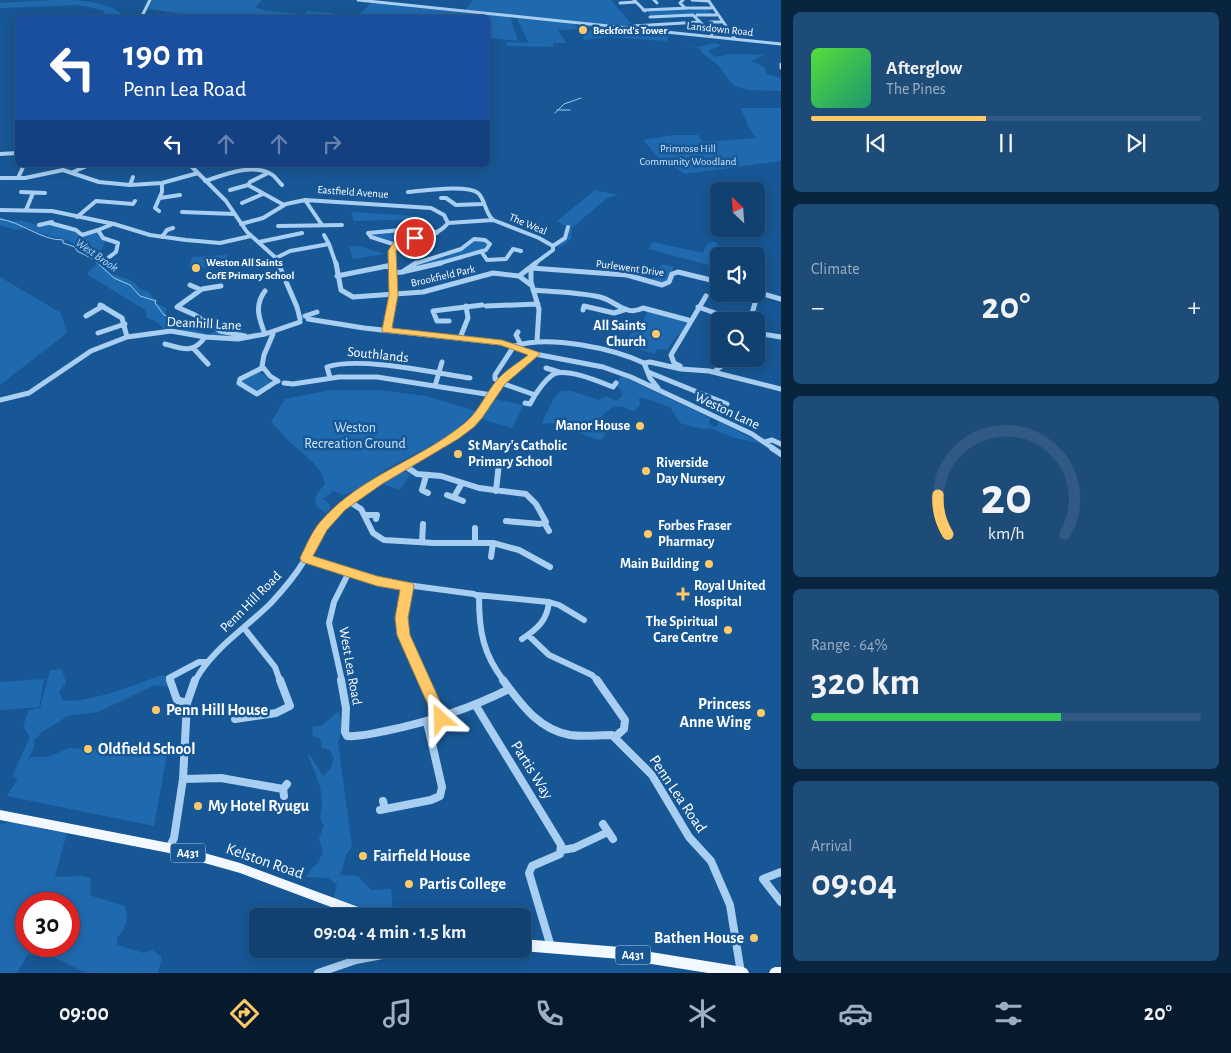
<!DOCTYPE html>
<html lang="en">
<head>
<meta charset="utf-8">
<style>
  :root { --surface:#114170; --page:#1e4c78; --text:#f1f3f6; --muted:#9cafc3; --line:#305a83; --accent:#ffc968 }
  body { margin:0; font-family:"Alegreya Sans",sans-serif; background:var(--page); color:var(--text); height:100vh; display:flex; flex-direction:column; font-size:19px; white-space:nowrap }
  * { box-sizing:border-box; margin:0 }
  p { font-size:16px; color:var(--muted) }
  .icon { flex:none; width:28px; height:28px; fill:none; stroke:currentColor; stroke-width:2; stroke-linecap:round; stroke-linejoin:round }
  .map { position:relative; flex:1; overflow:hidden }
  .drawer { display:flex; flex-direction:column; gap:12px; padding:12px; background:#09243e; width:450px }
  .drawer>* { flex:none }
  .guide { position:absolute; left:15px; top:15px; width:475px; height:152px; border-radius:8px; box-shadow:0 2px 12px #0003,0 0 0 1px var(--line); background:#1a4fa0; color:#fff; overflow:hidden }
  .needle { width:32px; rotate:335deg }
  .buttons { position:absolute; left:710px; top:182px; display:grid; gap:10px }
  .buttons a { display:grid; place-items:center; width:55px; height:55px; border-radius:8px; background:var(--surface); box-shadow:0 2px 12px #0003,0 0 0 1px var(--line); font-size:25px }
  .speed { position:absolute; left:15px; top:892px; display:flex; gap:10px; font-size:25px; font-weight:700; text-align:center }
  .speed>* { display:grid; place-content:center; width:65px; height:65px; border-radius:50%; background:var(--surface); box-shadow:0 2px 12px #0003,0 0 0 1px var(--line); line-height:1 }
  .speed .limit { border:8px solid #d22; background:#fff; color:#111 }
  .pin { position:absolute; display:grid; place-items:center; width:42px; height:42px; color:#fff; margin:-21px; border:2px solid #fff; border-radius:50%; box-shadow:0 1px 5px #0007 }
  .me { position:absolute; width:55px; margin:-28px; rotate:335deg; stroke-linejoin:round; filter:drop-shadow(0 0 4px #0008) }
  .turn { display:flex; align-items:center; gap:18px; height:105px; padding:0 25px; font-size:22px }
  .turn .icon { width:65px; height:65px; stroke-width:2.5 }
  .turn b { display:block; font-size:35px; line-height:42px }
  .lanes { display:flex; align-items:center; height:48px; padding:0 25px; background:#0003; justify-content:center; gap:25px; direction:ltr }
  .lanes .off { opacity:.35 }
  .big { font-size:38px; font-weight:700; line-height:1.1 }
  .drawer .card { flex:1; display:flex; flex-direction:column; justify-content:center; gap:8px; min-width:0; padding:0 18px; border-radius:8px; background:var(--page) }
  .drawer .dial { align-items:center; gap:0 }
  .dial svg { height:130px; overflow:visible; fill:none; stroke:var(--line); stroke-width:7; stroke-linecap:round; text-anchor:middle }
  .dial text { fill:var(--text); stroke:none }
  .song { display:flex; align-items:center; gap:15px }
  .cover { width:60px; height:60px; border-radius:8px; background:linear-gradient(135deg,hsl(110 70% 55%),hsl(160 70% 35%)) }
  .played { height:5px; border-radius:2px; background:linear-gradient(90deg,var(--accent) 45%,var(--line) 45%) }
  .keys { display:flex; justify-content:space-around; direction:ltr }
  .heat { display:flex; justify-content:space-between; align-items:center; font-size:28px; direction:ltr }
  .charge { height:8px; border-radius:4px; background:linear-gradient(90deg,#34c759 64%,var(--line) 0) }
  .trip { position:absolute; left:249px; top:908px; width:282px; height:50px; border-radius:8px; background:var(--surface); box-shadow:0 2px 12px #0003,0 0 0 1px var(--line); font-weight:700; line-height:50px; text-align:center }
  .dock { display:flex; height:80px; justify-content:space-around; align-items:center; background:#071a2d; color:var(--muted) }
  .dock .icon { width:35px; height:35px }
  .dock .current { color:var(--accent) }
  .dock b { font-size:22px; color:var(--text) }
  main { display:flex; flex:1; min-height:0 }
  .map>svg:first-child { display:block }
  .green { fill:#1f6aaf; fill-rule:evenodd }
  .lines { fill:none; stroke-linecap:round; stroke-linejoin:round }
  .stream { stroke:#9bcaf3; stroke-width:1 }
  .minor-far4 { stroke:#a8cef1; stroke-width:3 }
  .minor-far3 { stroke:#a8cef1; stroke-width:4 }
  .minor-far2 { stroke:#a8cef1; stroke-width:5 }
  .minor-far1 { stroke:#a8cef1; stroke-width:6 }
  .minor { stroke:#a8cef1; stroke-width:8 }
  .major { fill:#f2f8ff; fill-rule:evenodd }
  .route { fill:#ffc968; stroke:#a68344 }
  .poi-dot { fill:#ffc968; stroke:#175795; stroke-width:2 }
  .labels { text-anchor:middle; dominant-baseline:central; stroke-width:5; stroke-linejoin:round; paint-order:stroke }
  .far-street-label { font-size:11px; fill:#fff; stroke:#175795 }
  .far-poi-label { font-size:11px; font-weight:bold; fill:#fff; stroke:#175795; text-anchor:start }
  .far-park-label { font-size:11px; fill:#cfe6fc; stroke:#175795 }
  .far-water-label { font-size:12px; font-style:italic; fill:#b4d8f8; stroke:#175795 }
  .shield { fill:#175795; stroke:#b9cddf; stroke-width:1 }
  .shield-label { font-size:12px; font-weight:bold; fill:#fff }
  .street-label { font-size:14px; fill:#fff; stroke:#175795 }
  .poi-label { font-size:14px; font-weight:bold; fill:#fff; stroke:#175795; text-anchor:end }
  .park-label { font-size:14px; fill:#cfe6fc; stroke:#175795 }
  .near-poi-label { font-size:16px; font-weight:bold; fill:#fff; stroke:#175795; text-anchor:start }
  .near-street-label { font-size:16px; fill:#fff; stroke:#175795 }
</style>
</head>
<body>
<main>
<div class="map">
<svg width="781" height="973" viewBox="0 0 781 973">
  <rect width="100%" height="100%" fill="#175795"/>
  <path class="green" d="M54 0C79 0 107 0 126 17H106L103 10 79 5 0 8V3Z
    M153 0H262L255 7 264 10 304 15 307 11 332 13 329 18 202 17 148 9Z
    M473 0H611L633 26 655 25 659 30 599 26 600 27 585 28 582 22 574 24 579 29 558 30 566 43H553L554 47 507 46 506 42 549 43 528 42 517 18 550 22 465 10Z
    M371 3 510 17 518 41 488 38V18H356Z
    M709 9 712 14 651 16 646 10Z
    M606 27 669 33 667 41 607 37 584 40 582 32Z
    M714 43 722 45 708 51 714 57 733 54 764 55 751 61 764 67 767 74 781 78V91L749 90 735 86 728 79 719 66 701 52V49L685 44 699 47Z
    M741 108H781V161L685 174 659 158 643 140 673 135H698L703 142 756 138 748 126Z
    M595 190 618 195 607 198 572 228 571 239 563 246 558 247 569 234 567 227 557 221Z
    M351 212 419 216 420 219 354 221Z
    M0 217 7 221H24L36 225 49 224 74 231 82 236 97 232 105 241 100 254 108 256 104 262 109 267 110 273 130 280 142 290 149 292 153 298 158 300 156 303 166 308V315L176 321 187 319 190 329 210 334 216 331 232 336 229 338 185 332 177 328 165 330 157 322 147 318 145 310 88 275V272L99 262 68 240 37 233 27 227C17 233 11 228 0 225Z
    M426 229 431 233 400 238 392 242 370 235Z
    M472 240 488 242 489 247 426 268 411 266 449 256 448 254 462 249Z
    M712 241 717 243 718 251 711 254 712 266 649 249 653 242 703 253 706 245Z
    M360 246 385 254 353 259 349 247Z
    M227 255 226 267 189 268 192 257Z
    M662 264 674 267 666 281 662 283 652 280Z
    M0 277 61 313 67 333 0 385Z
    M648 310 688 320 680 335 678 334 667 350 656 349 655 354 619 344 629 340 628 337 642 323Z
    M260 372 272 382C258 394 258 393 242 384L241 381Z
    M621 376 710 418 709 424 715 427 718 425V421L759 442 758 443 735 438 710 428 702 429 680 423 670 407 644 398H639L640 405 635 411C630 411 629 409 624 407 612 403 604 414 597 422L605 430 604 437 600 440C582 437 563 419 544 424L542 422 554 398 561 391H571L599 400 606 396 617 401 623 394 616 384Z
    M331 390H380L426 396 476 411C453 439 416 452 385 470 371 479 357 492 342 495L334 491 323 499 330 504V509L326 513 316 506C313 494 321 491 325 483 321 463 297 451 284 436 280 432 276 426 271 422L285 399Z
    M494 399 524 405 512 428 482 419Z
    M402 472H406L410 474 400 490 382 484Z
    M62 669 66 683 59 692 63 701C95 701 129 687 159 676L165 675 169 678 170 687 155 685 98 712 68 716 42 732 34 740V748L26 762 31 757H48L69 748 167 754 154 826 7 796 18 778 12 777 30 737 23 726 29 710 40 708 50 670Z
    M44 679 39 707 0 710V682Z
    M338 712C343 720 342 734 338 742L352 847 346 855 340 875 358 876 371 890 391 889 393 916H384L333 900 337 885 328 878 306 877 312 868 318 863 323 852 319 838 324 826 320 818C326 794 317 777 308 756L310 755 323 776 331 768 334 758 330 750 322 748 320 739 312 736 313 726H321Z
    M11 822H21L46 830 67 833 55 876C68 879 78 873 91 878L90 893 92 896 125 906C129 919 126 928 117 938V945L144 953 152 950 162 957 158 973H86L37 949 33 955 28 954 17 973H0V824ZM26 904H69V946H26Z"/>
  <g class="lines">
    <path class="stream" d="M557 110H570
      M555 113 564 104 581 98
      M0 219C22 222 40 240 63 240V243L75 247 77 251 93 259 114 278 130 285 140 296 156 301 155 303 164 315 172 318 184 327 194 329 208 326"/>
    <path class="minor-far4" d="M358 0 781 44
      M634 0 645 11
      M654 0 657 3
      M683 0 680 3 685 8
      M692 0 709 1
      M708 0 735 39
      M620 3 636 2
      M691 8H711
      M643 10 689 8
      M697 15H716
      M650 17 693 15 712 34
      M141 18 150 0
      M710 22H721
      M633 26 700 22
      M781 64V68"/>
    <path class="minor-far3" d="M0 154 18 153
      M190 165 226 201 247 232 276 258 279 264
      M200 166 202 165
      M73 172 89 165
      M268 173 250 182 248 185 284 205
      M0 178H25L63 170 99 182 130 185 162 183 198 173
      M18 178 24 165
      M205 181C224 175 251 163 271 174 275 176 278 181 282 185
      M130 185 133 177
      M230 190 248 185
      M21 192 45 193
      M408 192C422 191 467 184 478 193 485 199 485 213 493 220
      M160 198 180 195
      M441 198H446L456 205 482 204
      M305 200 322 225
      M242 203 263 194
      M0 210 52 211 114 224 150 235 186 240 220 243 251 236
      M26 210 33 193
      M159 211 155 208 162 192V183
      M182 212 235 214
      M77 217 96 201 133 204 135 201
      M50 223 76 230 82 235 98 230
      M448 223 493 220 539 238 553 246
      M241 224 263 218 286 204 305 200 431 208 444 215 448 223
      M39 225 52 222
      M278 226 342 225
      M324 235 329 244
      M162 237 167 230 173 228
      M259 242 302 233
      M396 245 371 237 368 233 423 228 437 233
      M553 246 565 238 568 227
      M481 251 487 260 506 259 513 249 521 251
      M108 258 116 252 118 243 103 238 98 230 113 224
      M276 258 290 251 329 244 336 264
      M392 264C389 231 432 245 448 223
      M414 264 461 249 474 239 485 240 490 244 486 250 437 264
      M534 264 553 250V246"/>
    <path class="minor-far2" d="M278 263 297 307 300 319
      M336 263 341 290 353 297 423 292 493 273 519 276 531 285
      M531 268 627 275 662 285 669 282 672 274 678 272 719 282
      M531 268V282L539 309 537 341
      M402 272 416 263
      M402 272 441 263
      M392 273 402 272
      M337 276 392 265
      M519 276 536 263
      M190 285 199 289
      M221 286 202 289 177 307 195 315 220 331 245 336
      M533 290C554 292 579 292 600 297 616 301 626 317 643 308L688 320
      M265 291C254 305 259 319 265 334
      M756 292 781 299
      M100 305 122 318 127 337
      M486 306 538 304
      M698 307 721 315
      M583 310 584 306 614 313 624 310
      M86 316 103 306
      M305 316 317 312
      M308 319 364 328 502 343 535 354 603 367 631 377 752 434 774 449
      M449 321H437L433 311 482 305
      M750 321 758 292
      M387 330 394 295 392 263
      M272 332 273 334 264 355 262 366 270 376 278 381
      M518 332 516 335 520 343
      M98 333 125 324
      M756 333 781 337
      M460 338 468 318 466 306
      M165 344C182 349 194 354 205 337
      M515 346C549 335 612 348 644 363L650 378 658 388
      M194 349 208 364
      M644 363 650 362 681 369 709 371 781 389
      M680 366 674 363 671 355 706 296
      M262 368 240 379 239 383 257 394 277 381
      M546 368 559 372
      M648 372 727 404
      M714 372 730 359
      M330 378 327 367C359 356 435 373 470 378
      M501 382 495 379V375L514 346
      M284 383 293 384 339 377H377L492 395
      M501 383 535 395C540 388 546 378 554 374 568 368 600 382 613 387L616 383
      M435 386 442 362
      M0 400 29 393 91 351 127 337 171 331 205 337 238 339 265 334 300 322
      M525 403 530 404 535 395
      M765 442 772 440 781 444
      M435 449 474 421 500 383 535 354"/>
    <path class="minor-far1" d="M772 448 781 454
      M405 466 417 474 441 476 479 488 526 494 536 504 546 522 540 524 506 521
      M426 476 422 490 428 493
      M496 491 499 463
      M447 495 463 501
      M454 497 462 483
      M348 501 361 509 373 533 384 540 434 543H493L519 550 550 567
      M365 515H377L376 519
      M545 524 549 531
      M475 528V542
      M422 542 423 524
      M491 557 493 543
      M306 558 377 581 474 594 479 597C479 631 483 654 504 681
      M407 586 401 618 403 635 424 681
      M477 595 549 602
      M244 628 275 667 280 681
      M528 635 549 655 592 675 598 681
      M522 639C537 629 547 621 549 602L559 605 584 620
      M170 681 169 678 199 662H207
      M195 681C212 649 246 628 271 603 283 590 295 576 304 561 315 544 323 525 337 511 364 483 404 467 437 448
      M342 681 329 623 334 602 349 572"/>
    <path class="minor" d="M170 680 177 700 187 703
      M341 680 346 708 345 732 347 736C360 737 372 734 385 731 429 722 469 709 509 689
      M423 680 441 719
      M503 680C521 704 538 729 570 735 583 737 598 735 612 735L652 775 689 837 711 861 730 905 741 973
      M597 680 625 720 624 729 615 737
      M476 706 561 845 560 854 532 866 529 873 551 947
      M235 719 276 713 290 706 280 680
      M183 779 221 778 283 789
      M284 796 283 789 287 784
      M383 801 385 809
      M380 810 431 800 440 796 442 787 427 722
      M603 824 613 839
      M169 848 174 838 183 779 187 703 195 680
      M562 850 574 848 608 832
      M781 872 763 879 781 902
      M318 973 356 960 414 949"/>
    <path class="major" d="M0 810 169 843 240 863 369 911 373 912 374 916H355L240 873 169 853 0 820Z
      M522 939 620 947 743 967 747 969 749 973H708L620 959 522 951 518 949H522Z
      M775 967H781V973H769L771 969Z"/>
  </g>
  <path class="route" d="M412 236 419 238 399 247 396 251 398 295 392 328 502 340 538 352 540 354 505 384 482 418 474 427 458 439 382 484 345 510 327 530 313 556 377 576 412 583 414 586 408 618 410 635 448 719 446 723 441 725 436 723 397 635 395 618 400 590 377 586 302 562 300 558C306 546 312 531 321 521 361 475 421 460 466 422 480 410 486 392 498 379 506 370 518 363 528 355L500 345 383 332 382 330 389 295 388 251 393 243Z"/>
  <g class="poi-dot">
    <circle cx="583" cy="30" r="5"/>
    <circle cx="196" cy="268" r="5"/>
    <circle cx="656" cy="334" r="5"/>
    <circle cx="640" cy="426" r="5"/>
    <circle cx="458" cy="454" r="5"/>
    <circle cx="646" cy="471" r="5"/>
    <circle cx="648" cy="534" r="5"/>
    <circle cx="709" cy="564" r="5"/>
    <path d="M680.5 586.5h5v5h5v5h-5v5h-5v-5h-5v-5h5z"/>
    <circle cx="728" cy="630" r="5"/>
    <circle cx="156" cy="710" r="5"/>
    <circle cx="761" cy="713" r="5"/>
    <circle cx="88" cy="749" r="5"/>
    <circle cx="198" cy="806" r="5"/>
    <circle cx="363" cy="856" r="5"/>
    <circle cx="409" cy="884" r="5"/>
    <circle cx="754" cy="938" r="5"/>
  </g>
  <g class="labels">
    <g class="far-street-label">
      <text transform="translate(720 29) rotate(6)">Lansdown Road</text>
      <text transform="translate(353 192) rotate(4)">Eastfield Avenue</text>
      <text transform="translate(528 224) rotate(23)">The Weal</text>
      <text transform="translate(630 268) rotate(8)">Purlewent Drive</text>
      <text transform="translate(443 276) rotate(-13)">Brookfield Park</text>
    </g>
    <g class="far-poi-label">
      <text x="593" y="30">Beckford's Tower</text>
      <text x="206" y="262">Weston All Saints<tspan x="206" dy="13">CofE Primary School</tspan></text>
    </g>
    <g class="far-park-label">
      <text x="688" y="148">Primrose Hill<tspan x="688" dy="13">Community Woodland</tspan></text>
    </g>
    <g class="far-water-label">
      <text transform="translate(97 255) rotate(35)">West Brook</text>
    </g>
    <g class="shield">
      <rect x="170.5" y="843.5" width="35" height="19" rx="4"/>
      <rect x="615.5" y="945.5" width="35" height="19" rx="4"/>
    </g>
    <g class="shield-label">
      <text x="188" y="853">A431</text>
      <text x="633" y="955">A431</text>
    </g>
    <g class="street-label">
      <text transform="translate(204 324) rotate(3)">Deanhill Lane</text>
      <text transform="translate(378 355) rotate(6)">Southlands</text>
      <text transform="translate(727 411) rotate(25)">Weston Lane</text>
      <text transform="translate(251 602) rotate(-45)">Penn Hill Road</text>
      <text transform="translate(350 666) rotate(80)">West Lea Road</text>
    </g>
    <g class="poi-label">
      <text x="646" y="326">All Saints<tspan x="646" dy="16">Church</tspan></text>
      <text x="630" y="426">Manor House</text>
      <text x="468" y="446" text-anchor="start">St Mary's Catholic<tspan x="468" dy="16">Primary School</tspan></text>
      <text x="656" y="463" text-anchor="start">Riverside<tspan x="656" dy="16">Day Nursery</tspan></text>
      <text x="658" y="526" text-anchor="start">Forbes Fraser<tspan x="658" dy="16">Pharmacy</tspan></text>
      <text x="699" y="564">Main Building</text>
      <text x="694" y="586" text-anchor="start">Royal United<tspan x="694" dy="16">Hospital</tspan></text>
      <text x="718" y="622">The Spiritual<tspan x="718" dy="16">Care Centre</tspan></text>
    </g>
    <g class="park-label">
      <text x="355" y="428">Weston<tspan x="355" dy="16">Recreation Ground</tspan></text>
    </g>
    <g class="near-poi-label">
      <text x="751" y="704" text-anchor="end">Princess<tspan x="751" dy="18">Anne Wing</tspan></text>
      <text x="166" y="710">Penn Hill House</text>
      <text x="98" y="749">Oldfield School</text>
      <text x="208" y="806">My Hotel Ryugu</text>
      <text x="373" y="856">Fairfield House</text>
      <text x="419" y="884">Partis College</text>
      <text x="744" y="938" text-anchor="end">Bathen House</text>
    </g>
    <g class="near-street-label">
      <text transform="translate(532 770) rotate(58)">Partis Way</text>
      <text transform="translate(678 794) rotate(56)">Penn Lea Road</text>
      <text transform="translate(265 861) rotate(19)">Kelston Road</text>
    </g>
  </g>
</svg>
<div class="buttons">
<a><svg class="needle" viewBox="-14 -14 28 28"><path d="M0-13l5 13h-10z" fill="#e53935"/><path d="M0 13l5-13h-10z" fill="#9cafc3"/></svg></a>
<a><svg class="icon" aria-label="sound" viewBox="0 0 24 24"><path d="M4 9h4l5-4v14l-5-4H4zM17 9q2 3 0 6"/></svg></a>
<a><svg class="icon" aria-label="search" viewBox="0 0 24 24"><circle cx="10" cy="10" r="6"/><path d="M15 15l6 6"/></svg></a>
</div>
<div class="speed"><div class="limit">30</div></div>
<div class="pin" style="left:415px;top:238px;background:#d93025"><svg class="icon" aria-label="arrive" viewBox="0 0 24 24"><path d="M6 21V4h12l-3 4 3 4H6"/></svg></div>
<svg class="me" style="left:441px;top:719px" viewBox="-20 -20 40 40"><path d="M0-17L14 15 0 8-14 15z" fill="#ffc968" stroke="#fff" stroke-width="4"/></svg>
<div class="trip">09:04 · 4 min · 1.5 km</div>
<div class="guide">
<div class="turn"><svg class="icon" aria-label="left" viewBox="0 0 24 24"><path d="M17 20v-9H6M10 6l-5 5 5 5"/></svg><div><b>190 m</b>Penn Lea Road</div></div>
<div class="lanes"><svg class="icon" aria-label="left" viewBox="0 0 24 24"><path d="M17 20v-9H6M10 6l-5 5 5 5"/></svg><svg class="icon off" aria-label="ahead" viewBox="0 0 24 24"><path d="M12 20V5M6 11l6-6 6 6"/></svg><svg class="icon off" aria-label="ahead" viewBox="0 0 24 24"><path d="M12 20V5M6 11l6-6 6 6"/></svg><svg class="icon off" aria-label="right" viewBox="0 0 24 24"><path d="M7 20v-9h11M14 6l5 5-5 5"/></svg></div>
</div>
</div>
<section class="drawer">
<div class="card">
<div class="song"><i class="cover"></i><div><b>Afterglow</b><p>The Pines</p></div></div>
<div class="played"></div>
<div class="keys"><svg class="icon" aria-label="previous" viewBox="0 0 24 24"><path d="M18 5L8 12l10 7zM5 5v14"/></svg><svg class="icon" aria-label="pause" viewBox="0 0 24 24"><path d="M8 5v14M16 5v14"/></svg><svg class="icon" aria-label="next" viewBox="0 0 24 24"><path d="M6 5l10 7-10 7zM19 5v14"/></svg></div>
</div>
<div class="card"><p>Climate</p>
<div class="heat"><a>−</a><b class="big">20°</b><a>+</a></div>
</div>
<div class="card dial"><svg viewBox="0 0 100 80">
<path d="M14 69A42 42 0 1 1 86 69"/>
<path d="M14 69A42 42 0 0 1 8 45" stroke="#ffc968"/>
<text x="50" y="56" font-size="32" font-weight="700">20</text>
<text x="50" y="72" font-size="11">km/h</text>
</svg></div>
<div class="card"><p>Range · 64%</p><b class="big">320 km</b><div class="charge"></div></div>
<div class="card"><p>Arrival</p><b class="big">09:04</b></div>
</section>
</main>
<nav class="dock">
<b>09:00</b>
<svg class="icon current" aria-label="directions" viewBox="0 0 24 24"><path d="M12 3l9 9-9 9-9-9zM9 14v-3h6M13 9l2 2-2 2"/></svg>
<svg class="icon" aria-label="music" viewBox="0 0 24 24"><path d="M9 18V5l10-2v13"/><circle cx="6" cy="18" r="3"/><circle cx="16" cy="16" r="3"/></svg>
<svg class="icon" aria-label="phone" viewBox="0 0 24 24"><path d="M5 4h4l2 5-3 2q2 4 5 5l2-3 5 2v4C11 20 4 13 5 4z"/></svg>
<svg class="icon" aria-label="climate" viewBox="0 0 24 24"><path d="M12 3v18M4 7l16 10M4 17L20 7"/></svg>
<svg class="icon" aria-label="car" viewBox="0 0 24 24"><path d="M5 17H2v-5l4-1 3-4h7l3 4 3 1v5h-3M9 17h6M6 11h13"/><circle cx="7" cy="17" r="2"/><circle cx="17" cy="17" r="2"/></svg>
<svg class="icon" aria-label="filters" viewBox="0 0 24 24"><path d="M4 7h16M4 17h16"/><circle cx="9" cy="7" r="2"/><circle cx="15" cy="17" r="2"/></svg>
<b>20°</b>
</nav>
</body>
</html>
